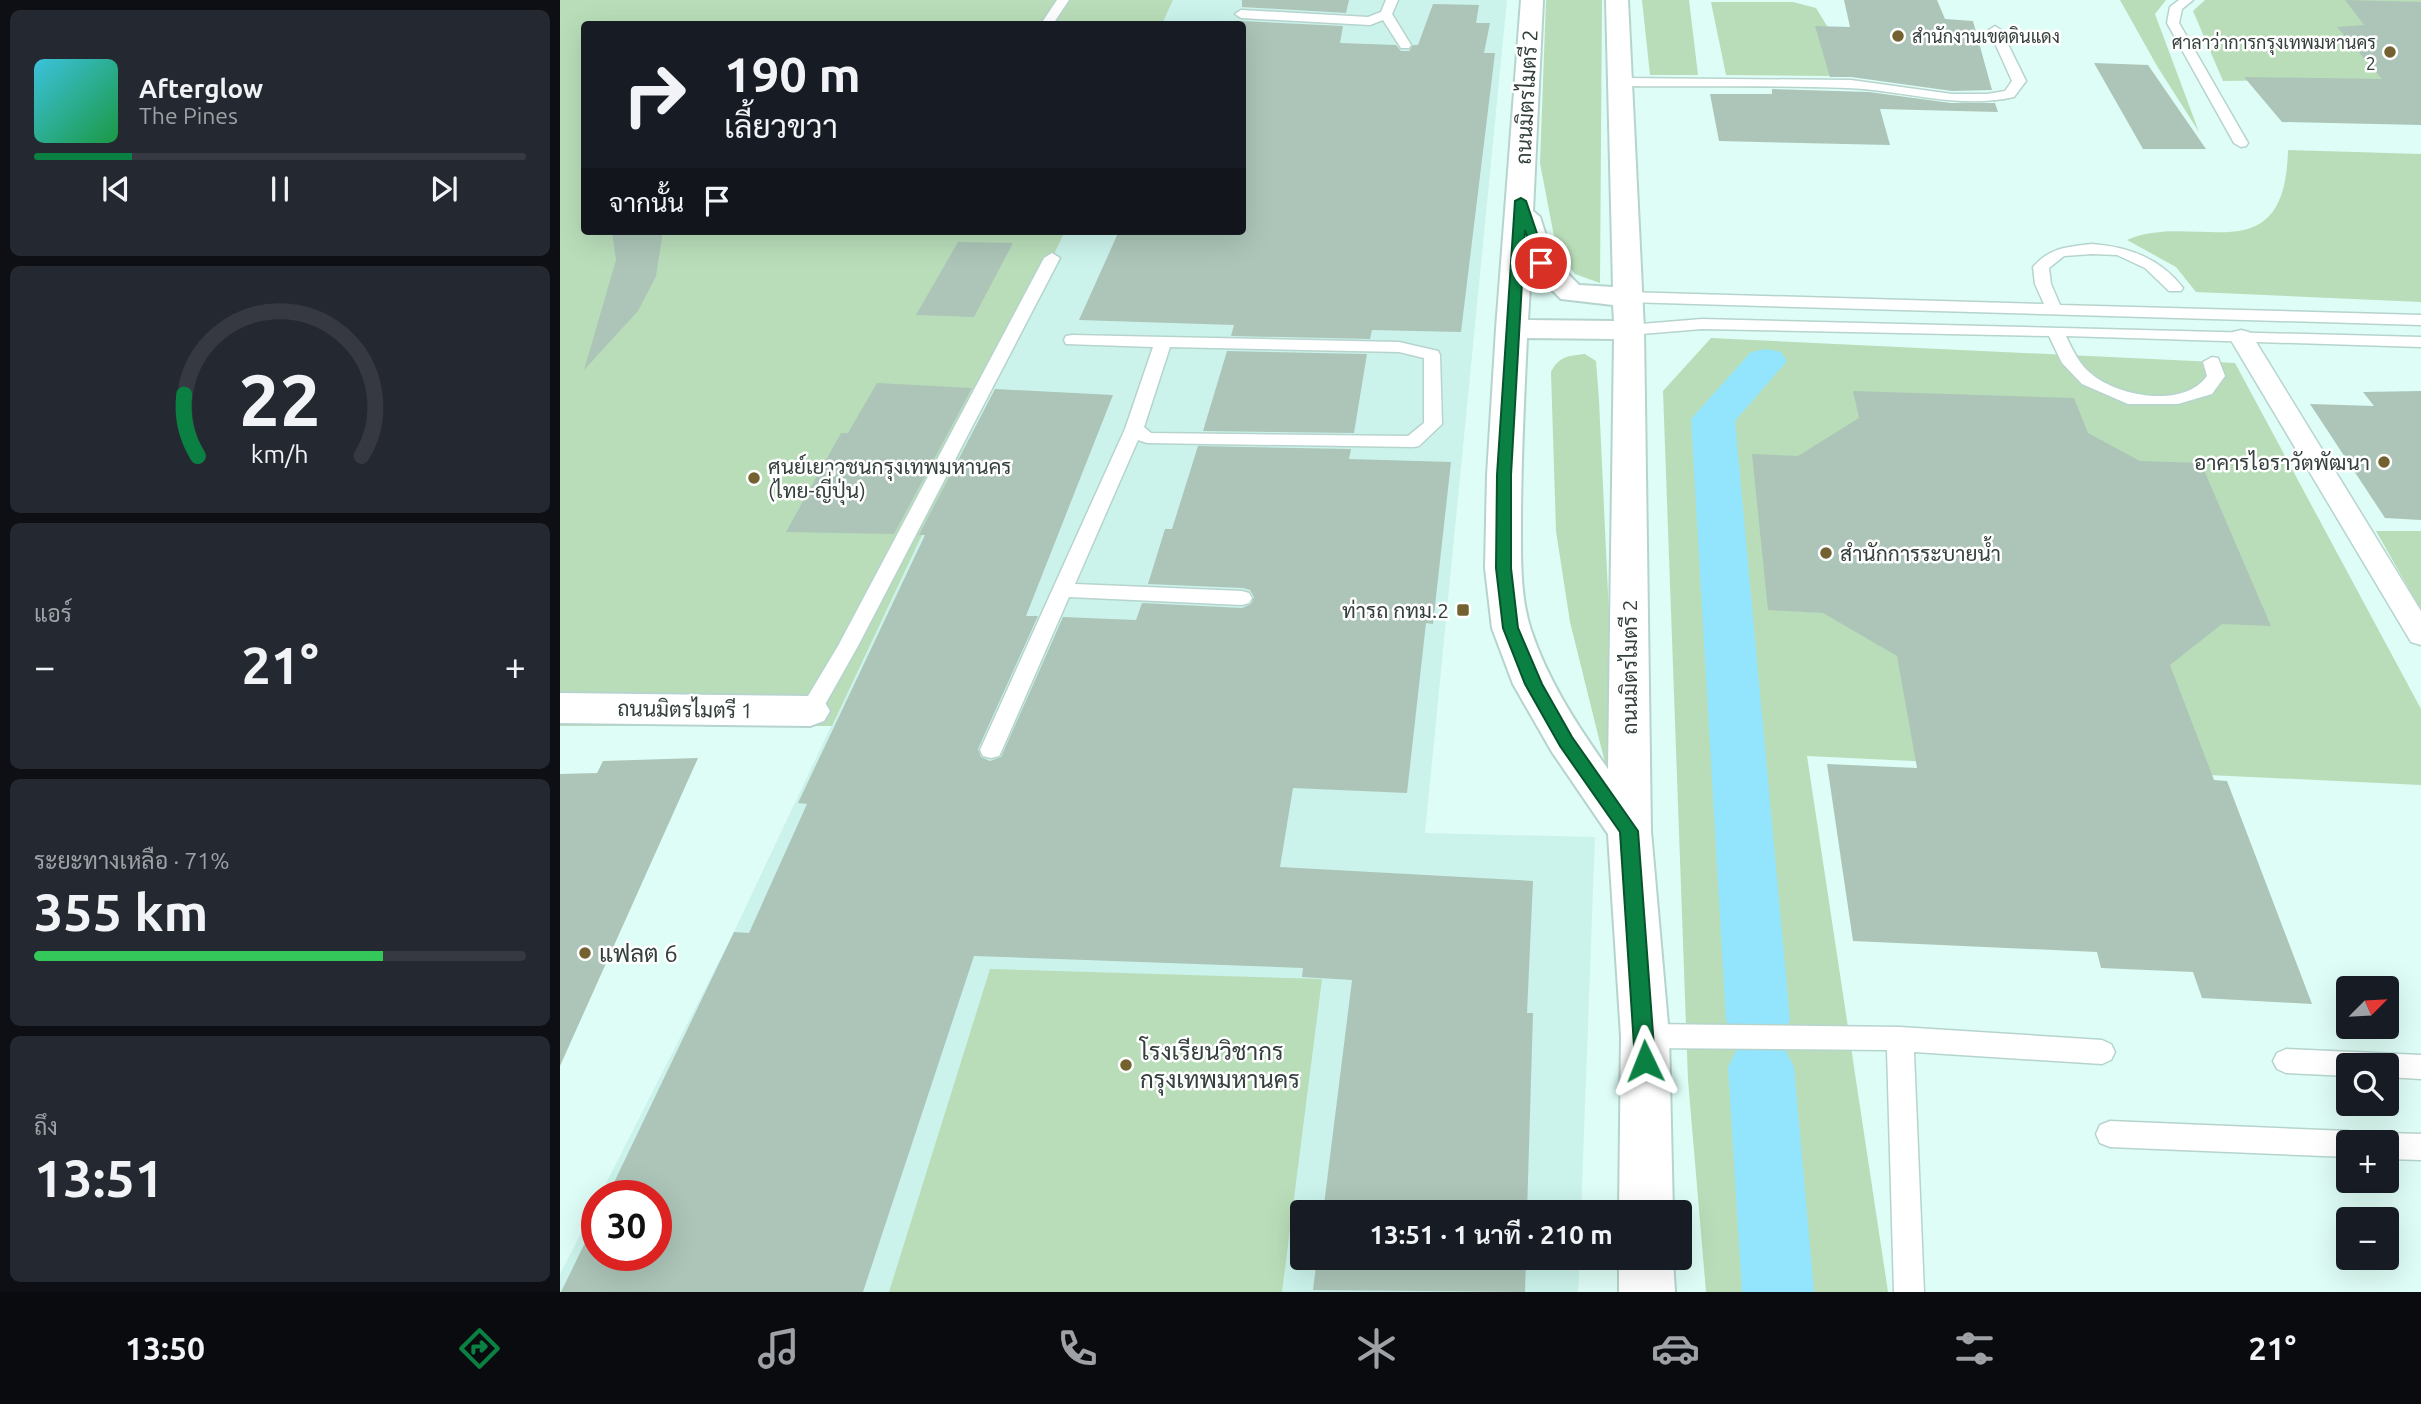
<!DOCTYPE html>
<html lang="th">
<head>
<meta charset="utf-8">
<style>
  :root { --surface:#171b24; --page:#242831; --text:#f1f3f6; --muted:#9ea1a6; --line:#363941; --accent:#0b8043 }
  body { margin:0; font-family:Ubuntu,Sarabun,sans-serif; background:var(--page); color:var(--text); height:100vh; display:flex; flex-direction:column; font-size:26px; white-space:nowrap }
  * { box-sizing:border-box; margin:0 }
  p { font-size:23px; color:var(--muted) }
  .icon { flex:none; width:38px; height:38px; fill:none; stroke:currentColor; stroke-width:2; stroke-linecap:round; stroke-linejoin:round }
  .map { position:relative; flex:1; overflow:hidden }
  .details { display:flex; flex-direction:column; gap:10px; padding:10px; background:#0d0f14; width:560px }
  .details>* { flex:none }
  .top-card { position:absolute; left:21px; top:21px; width:665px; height:214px; border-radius:7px; box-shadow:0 7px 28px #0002; background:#171b24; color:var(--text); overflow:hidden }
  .needle { width:46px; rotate:66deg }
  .fabs { position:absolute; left:1776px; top:976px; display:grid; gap:14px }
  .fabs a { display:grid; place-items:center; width:63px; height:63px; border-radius:7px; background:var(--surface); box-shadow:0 7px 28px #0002; font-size:35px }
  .speed { position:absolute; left:21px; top:1180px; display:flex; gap:14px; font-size:35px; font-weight:700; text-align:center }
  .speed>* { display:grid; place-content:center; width:91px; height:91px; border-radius:50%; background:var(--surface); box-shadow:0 7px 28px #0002; line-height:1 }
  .speed .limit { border:10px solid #d22; background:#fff; color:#111 }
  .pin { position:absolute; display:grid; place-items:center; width:60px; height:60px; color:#fff; margin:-30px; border:4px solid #fff; border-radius:50%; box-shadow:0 2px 7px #0007 }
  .me { position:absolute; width:77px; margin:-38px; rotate:358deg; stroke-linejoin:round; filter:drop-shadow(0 0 5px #0008) }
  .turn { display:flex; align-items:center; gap:24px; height:147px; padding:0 28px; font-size:32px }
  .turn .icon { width:91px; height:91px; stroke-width:2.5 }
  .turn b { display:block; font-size:49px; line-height:60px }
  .then { display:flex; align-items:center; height:66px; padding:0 28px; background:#0003; gap:14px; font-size:26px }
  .big { font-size:52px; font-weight:600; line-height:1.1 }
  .details .widget { flex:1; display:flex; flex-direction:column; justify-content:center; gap:10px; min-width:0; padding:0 24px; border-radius:10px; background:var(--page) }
  .details .dial { align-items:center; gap:0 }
  .dial svg { height:182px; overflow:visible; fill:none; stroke:var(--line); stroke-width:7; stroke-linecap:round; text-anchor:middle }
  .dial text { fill:var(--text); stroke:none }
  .song { display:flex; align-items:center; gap:21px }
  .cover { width:84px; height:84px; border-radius:10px; background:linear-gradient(135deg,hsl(190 70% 55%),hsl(140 70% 35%)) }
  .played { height:7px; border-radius:4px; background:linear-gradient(90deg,var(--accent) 20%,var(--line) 20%) }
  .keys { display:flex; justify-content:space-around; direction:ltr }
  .heat { display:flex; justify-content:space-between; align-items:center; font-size:38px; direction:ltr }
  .charge { height:10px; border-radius:5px; background:linear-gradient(90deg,#34c759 71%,var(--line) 0) }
  .trip { position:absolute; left:730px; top:1200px; width:402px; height:70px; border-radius:7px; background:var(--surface); box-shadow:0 7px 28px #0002; font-weight:600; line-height:70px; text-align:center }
  .menu { display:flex; height:112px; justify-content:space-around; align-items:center; background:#090b0e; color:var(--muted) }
  .menu .icon { width:49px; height:49px }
  .menu .current { color:var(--accent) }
  .menu b { font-size:32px; color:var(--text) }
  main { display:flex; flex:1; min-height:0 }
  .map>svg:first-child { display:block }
  .built { fill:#cbf3eb }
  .green { fill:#b9ddb9 }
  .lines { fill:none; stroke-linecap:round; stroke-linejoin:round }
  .canal { fill:#92e5fd; fill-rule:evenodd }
  .building { fill:#acc5b8 }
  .service-casing { stroke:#b6d4cd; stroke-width:3 }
  .pedestrian-casing { stroke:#b6d4cd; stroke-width:3 }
  .minor-casing { stroke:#b6d4cd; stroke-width:4 }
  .service { fill:#fff; fill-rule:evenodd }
  .pedestrian { fill:#fff; fill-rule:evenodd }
  .minor { fill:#fff; fill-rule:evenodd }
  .route { fill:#0b8043; stroke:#07532c; stroke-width:2 }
  .poi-dot { fill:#736230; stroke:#fff; stroke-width:2.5 }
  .labels { text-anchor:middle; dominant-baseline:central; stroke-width:5; stroke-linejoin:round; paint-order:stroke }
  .far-poi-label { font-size:18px; fill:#34403d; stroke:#fff; text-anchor:start }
  .street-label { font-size:21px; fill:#34403d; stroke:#fff }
  .poi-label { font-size:21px; fill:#34403d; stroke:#fff; text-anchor:end }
  .near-poi-label { font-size:24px; fill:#34403d; stroke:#fff; text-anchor:start }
</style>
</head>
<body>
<main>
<section class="details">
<div class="widget">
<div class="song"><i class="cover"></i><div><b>Afterglow</b><p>The Pines</p></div></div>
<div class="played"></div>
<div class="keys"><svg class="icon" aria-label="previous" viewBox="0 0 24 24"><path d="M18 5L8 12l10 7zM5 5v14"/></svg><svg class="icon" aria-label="pause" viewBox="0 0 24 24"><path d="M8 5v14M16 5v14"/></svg><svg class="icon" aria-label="next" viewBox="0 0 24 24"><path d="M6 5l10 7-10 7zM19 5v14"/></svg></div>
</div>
<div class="widget dial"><svg viewBox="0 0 100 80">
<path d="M14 69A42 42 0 1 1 86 69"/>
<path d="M14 69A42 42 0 0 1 8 42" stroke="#0b8043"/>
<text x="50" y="56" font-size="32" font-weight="700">22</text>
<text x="50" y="72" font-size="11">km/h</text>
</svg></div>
<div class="widget"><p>แอร์</p>
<div class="heat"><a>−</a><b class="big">21°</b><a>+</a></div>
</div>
<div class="widget"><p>ระยะทางเหลือ · 71%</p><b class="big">355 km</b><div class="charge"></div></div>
<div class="widget"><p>ถึง</p><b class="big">13:51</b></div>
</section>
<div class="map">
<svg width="1861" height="1292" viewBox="0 0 1861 1292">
  <rect width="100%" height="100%" fill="#defdf6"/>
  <path class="built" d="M613 0H947L865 833 1035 837 1021 1213H742V1258H1020L1018 1292H0V1274L37 1202V1255H96V1195H40L172 936 505 231H682V24H602Z"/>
  <path class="green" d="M0 0H613L602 24H24V231H505L272 726H0Z
    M986 0H1042L1040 283 1015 274 997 252 980 163Z
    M1082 0H1129L1138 75H1090Z
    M1560 0H1606L1595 14 1639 132 1597 66Z
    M1645 0H1861V106L1779 79 1663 81 1633 11Z
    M1151 2H1233L1256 8 1267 26 1270 76 1166 75Z
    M1728 150 1861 154V302L1636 292 1616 267 1567 240C1635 210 1725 278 1728 150Z
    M1151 338 1675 363 1861 709V785L1247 756 1328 1292H1146L1128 1080 1103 391Z
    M1025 354 1036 361 1039 400 1056 765 1045 763 1010 622 996 531 991 372C999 356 1008 356 1025 354Z
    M1816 531H1861V610Z
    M430 969 762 979 722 1292H329Z"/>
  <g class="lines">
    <path class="canal" d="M1206 349 1221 352 1227 361 1175 421 1230 1020 1220 1039 1213 1042 1224 1047 1234 1067 1254 1292H1182L1168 1067 1178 1047 1186 1043 1176 1039 1166 1020 1131 419 1191 352Z"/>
  </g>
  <path class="building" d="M682 0H789L786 13 682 7Z
    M1284 0H1377L1385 19 1413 21 1432 90 1392 91 1291 77H1270L1255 26 1290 27Z
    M1785 0 1861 2V125L1722 122 1684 77 1822 79 1777 27 1804 25Z
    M873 4 919 5 916 23H930L924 53H935L901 332 812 330 810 339 671 336 674 325 519 320 559 231H682V21L783 26 780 43 836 45 841 51H849L853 45H858Z
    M1534 63 1588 65 1646 149H1583Z
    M1212 89 1309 92 1391 103H1435L1438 112 1320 109 1330 145 1159 141 1150 94H1212Z
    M52 231H103L96 276 78 311 24 370 56 260Z
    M398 242 453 243 414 317 356 315Z
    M667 351 807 354 794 433 643 431Z
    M317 383 412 388 334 534 226 532 281 433H288Z
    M435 389 553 395 466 616H478L418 749 421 757 430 761 441 757 503 617 576 620 582 603 682 608 691 604 694 597 690 590 683 588 588 584 605 529H612L638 446 791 449 789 459 891 462 873 624 866 623 847 793 733 788 720 867 973 881 967 1013H973L967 1213H763L792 980 742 977 743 968 414 956 303 1292H1L37 1218V1255H96V1195H48L174 932 189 933 247 804 238 803 365 535H359Z
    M1293 391 1514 398 1528 433 1580 461 1641 463 1711 626 1662 624 1610 665 1654 780 1667 781 1752 1004 1642 998 1633 972 1541 968 1537 952 1293 941 1267 764 1357 768 1337 656 1263 613 1208 610 1192 454 1238 456 1299 418Z
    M1861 391V520L1825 518 1750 404 1814 406 1803 392Z
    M138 758 0 1066V774L37 773 43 761Z
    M757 1258H966L965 1292 753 1290Z"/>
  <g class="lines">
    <g class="service-casing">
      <path id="service" d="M497 0H509L493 24H481Z
        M826 0H838L832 14 851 45 849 48H841L823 20 810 25 681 18 675 14 681 10 808 17 821 12Z
        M1619 0H1633L1622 9 1619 23 1688 143 1686 146 1681 147 1674 143 1607 23 1610 7Z
        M1435 26 1441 30 1466 81 1454 97C1397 110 1344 90 1288 88 1213 85 1137 87 1062 86L1055 82 1062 78 1291 80 1392 94H1427L1445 91 1452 81 1429 30Z
        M1532 244C1569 247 1600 258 1623 288L1621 291H1609L1585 268 1557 255 1532 254 1504 256 1489 268 1491 284 1500 305 1861 315V325L1066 302 1058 297 1066 292 1484 304 1475 284 1473 267C1490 247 1508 247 1532 244Z
        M492 253 500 258 298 646 258 717 250 719 242 717 239 711 278 646 484 258Z
        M1142 319 1861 337V347L1506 336C1513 351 1520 366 1534 376 1562 397 1624 408 1647 376L1643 362 1652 357 1658 358 1665 376 1652 394 1618 404H1568L1522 384 1502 363 1489 336 1142 329 1069 335 1061 330 1069 325Z
        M512 335 839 342 878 351 880 355 882 424 859 446 853 447 587 443 578 440 515 584 682 591 689 593 692 598 689 603 682 605 509 597 442 750 439 756 431 758 423 756 420 750 565 429 593 347 506 344 504 340 506 336ZM610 347 839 352 864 358V423L848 436 591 433 584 427Z
        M1085 1024 1340 1027 1542 1040 1551 1044 1555 1052 1551 1060 1542 1064 1354 1052 1364 1292H1334L1327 1050 1085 1048 1076 1044 1072 1036 1076 1028Z
        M1726 1049 1861 1055V1079L1827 1077V1066H1788V1076L1726 1073 1717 1069 1713 1061 1717 1053Z
        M1550 1121 1788 1131 1798 1135 1801 1143H1788V1157L1550 1147 1540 1143 1536 1134 1540 1125Z
        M1827 1133 1861 1134V1160L1827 1159V1143H1814L1817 1137Z"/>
    </g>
    <g class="pedestrian-casing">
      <path id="pedestrian" d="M1681 330 1689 332 1693 337 1861 611V645L1851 642 1669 337 1673 332Z"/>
    </g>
    <g class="minor-casing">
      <path id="minor" d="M961 0H983L973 211 980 217 994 260 1019 285 1053 287 1046 0H1068L1084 330 1091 831 1109 1036 1113 1213H1059L1061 1036 1048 834 992 752 953 684 932 628 925 568 927 475 936 329ZM971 269 1001 299 1053 305 1054 321 968 320ZM967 338 1054 339 1048 769C1017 725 988 681 971 630 960 597 961 558 961 524 961 462 964 400 967 338Z
        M0 693 250 696 264 701 270 711 264 721 250 726 0 723Z
        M1059 1258H1113L1115 1292H1059Z"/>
    </g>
    <use href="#service" class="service"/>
    <use href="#pedestrian" class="pedestrian"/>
    <use href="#minor" class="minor"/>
  </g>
  <path class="route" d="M961 198 966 201 987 263 977 266 965 230 951 475V568L958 628 982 684 1012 737 1078 831 1095 1061 1092 1067 1085 1070 1078 1067 1075 1061 1060 832 1000 746 965 684 943 628 936 568 937 475 955 201Z"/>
  <g class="poi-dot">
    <circle cx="1338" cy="36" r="7"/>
    <circle cx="1830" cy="52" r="7"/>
    <circle cx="1824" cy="462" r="7"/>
    <circle cx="194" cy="478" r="7"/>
    <circle cx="1266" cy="553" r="7"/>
    <rect x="896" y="603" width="14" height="14" rx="3.5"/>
    <circle cx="25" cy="953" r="7"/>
    <circle cx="566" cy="1065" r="7"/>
  </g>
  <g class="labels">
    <g class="far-poi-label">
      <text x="1352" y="36">สำนักงานเขตดินแดง</text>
      <text x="1816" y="42" text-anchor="end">ศาลาว่าการกรุงเทพมหานคร<tspan x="1816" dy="21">2</tspan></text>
    </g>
    <g class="street-label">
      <text transform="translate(966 97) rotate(-87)">ถนนมิตรไมตรี 2</text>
      <text transform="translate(1069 667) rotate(-90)">ถนนมิตรไมตรี 2</text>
      <text transform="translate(125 709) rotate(1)">ถนนมิตรไมตรี 1</text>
    </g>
    <g class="poi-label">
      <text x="1810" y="462">อาคารไอราวัตพัฒนา</text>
      <text x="208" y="466" text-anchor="start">ศูนย์เยาวชนกรุงเทพมหานคร<tspan x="208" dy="24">(ไทย-ญี่ปุ่น)</tspan></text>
      <text x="1280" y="553" text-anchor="start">สำนักการระบายน้ำ</text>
      <text x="889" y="610">ท่ารถ กทม.2</text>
    </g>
    <g class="near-poi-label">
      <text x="39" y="953">แฟลต 6</text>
      <text x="580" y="1051">โรงเรียนวิชากร<tspan x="580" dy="28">กรุงเทพมหานคร</tspan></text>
    </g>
  </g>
</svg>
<div class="fabs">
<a><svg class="needle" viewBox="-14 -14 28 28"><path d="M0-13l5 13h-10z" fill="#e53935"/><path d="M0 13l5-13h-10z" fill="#9ea1a6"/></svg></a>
<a><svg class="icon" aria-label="search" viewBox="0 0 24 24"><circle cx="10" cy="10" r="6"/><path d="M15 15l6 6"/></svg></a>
<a>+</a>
<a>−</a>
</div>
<div class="speed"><div class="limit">30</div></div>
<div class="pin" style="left:981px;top:263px;background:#d93025"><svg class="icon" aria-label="arrive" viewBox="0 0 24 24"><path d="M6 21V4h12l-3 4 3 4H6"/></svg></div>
<svg class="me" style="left:1085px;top:1061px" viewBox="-20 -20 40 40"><path d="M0-17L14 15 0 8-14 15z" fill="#0b8043" stroke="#fff" stroke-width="4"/></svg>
<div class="trip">13:51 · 1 นาที · 210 m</div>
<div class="top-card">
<div class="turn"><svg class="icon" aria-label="right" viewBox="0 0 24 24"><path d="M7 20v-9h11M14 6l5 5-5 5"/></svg><div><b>190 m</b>เลี้ยวขวา</div></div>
<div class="then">จากนั้น<svg class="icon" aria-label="arrive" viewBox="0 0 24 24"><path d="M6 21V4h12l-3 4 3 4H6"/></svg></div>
</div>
</div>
</main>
<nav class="menu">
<b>13:50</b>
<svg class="icon current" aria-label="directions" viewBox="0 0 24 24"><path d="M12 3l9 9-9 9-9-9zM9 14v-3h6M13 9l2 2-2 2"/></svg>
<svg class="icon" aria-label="music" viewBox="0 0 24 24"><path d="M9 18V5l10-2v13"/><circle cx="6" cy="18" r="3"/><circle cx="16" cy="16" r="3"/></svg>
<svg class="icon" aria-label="phone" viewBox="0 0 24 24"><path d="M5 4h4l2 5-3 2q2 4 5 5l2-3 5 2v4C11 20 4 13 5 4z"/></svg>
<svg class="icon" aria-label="climate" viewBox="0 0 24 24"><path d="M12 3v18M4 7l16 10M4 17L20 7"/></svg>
<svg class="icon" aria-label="car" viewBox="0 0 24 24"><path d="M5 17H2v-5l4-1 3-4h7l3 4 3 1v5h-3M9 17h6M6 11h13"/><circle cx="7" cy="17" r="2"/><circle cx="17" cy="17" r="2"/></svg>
<svg class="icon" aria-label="filters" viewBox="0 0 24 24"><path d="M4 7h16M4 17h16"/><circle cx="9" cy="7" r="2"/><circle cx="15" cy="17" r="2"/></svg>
<b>21°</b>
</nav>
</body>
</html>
